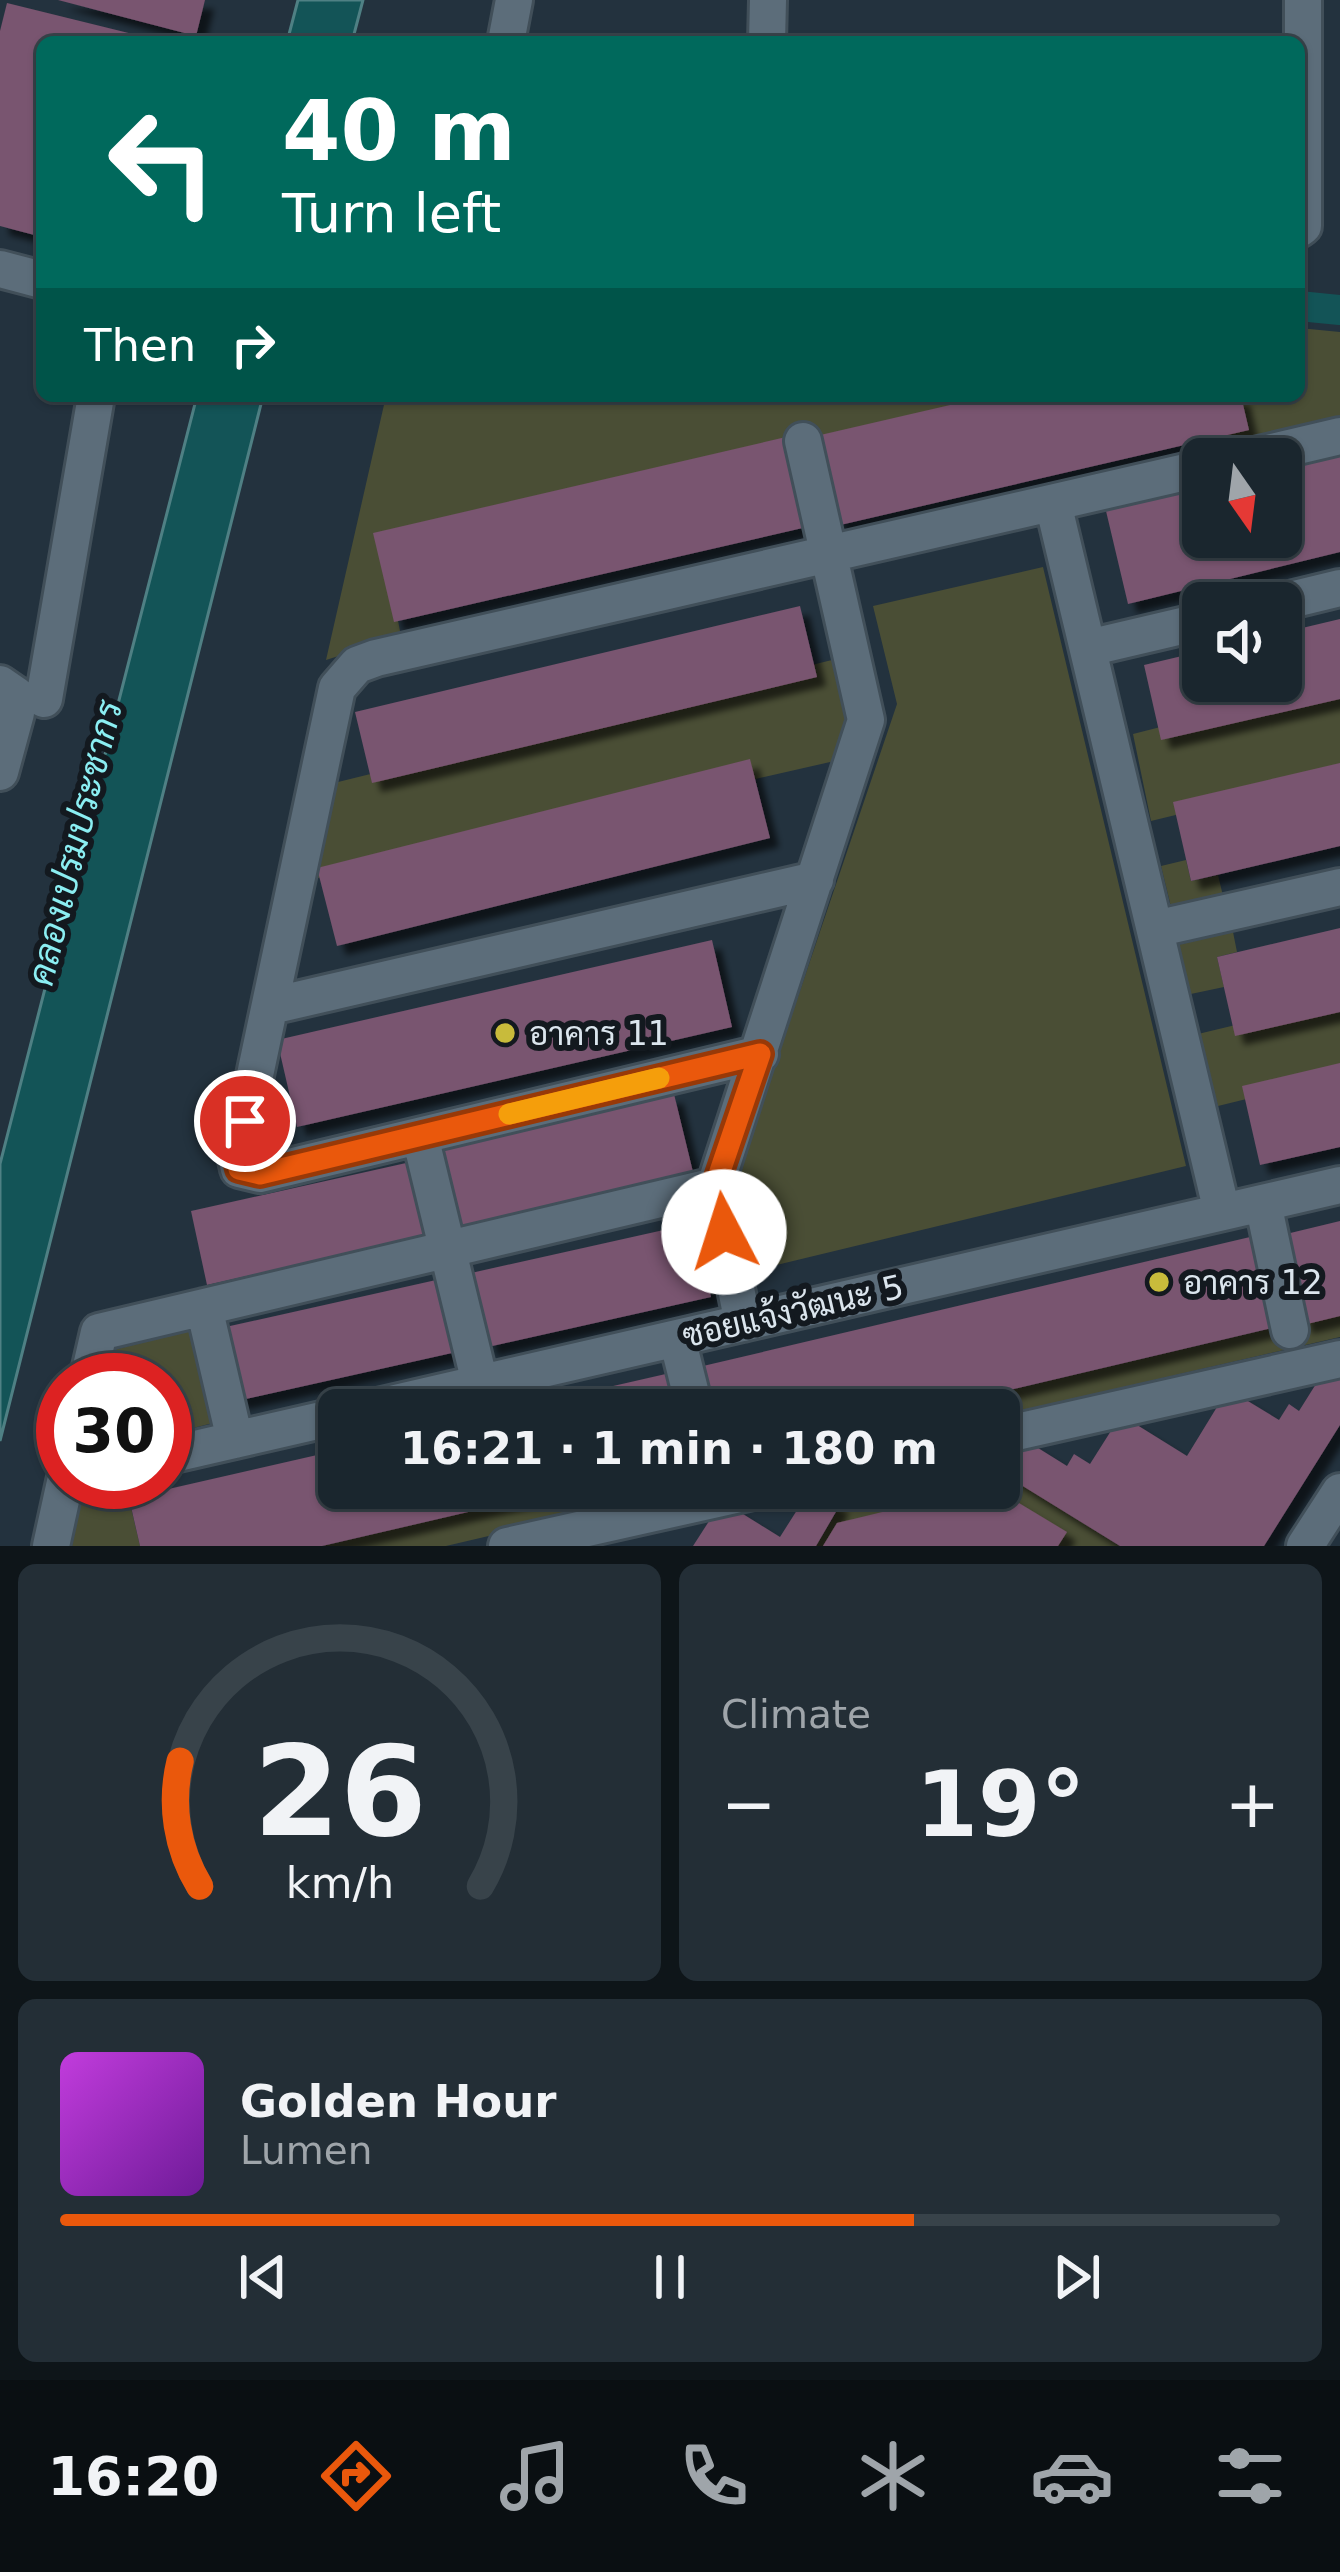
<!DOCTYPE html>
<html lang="en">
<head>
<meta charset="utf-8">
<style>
  :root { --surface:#1a262e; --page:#232e36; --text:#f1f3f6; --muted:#9fa5aa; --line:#38434a; --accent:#ea580c }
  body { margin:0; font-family:"DejaVu Sans",Sarabun,sans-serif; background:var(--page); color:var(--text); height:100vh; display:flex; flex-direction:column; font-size:45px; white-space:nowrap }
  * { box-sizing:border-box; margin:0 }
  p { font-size:39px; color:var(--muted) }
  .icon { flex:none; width:66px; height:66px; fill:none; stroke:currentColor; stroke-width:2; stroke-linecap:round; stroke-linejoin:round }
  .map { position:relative; height:1546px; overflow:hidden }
  .panel { display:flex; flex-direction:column; gap:18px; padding:18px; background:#0e1519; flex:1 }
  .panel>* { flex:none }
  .banner { position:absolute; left:36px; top:36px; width:1269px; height:366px; border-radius:18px; box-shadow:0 3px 9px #0004,0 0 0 3px var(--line); background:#00695c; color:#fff; overflow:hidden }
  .needle { width:78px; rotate:166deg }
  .buttons { position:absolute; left:1182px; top:438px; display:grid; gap:24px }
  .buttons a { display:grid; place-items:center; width:120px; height:120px; border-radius:18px; background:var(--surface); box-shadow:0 3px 9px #0004,0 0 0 3px var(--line); font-size:60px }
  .speed { position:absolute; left:36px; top:1353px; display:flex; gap:24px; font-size:60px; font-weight:700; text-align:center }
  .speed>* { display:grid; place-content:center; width:156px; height:156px; border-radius:50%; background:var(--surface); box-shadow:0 3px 9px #0004,0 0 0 3px var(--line); line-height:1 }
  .speed .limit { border:18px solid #d22; background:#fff; color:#111 }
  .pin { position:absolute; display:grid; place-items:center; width:102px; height:102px; color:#fff; margin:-51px; border:6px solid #fff; border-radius:50%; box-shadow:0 3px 12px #0007 }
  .me { position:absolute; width:132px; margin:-66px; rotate:355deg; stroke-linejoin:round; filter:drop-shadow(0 0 9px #0008) }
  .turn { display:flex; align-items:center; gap:42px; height:252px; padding:0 48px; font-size:54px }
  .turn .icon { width:156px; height:156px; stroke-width:2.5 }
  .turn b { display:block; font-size:84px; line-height:102px }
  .then { display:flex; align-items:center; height:114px; padding:0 48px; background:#0003; gap:24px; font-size:45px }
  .big { font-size:90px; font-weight:800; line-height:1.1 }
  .panel .widget { flex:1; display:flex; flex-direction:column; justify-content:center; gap:18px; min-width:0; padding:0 42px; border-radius:18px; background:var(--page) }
  .panel .dial { align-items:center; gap:0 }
  .dial svg { height:312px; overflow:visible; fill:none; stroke:var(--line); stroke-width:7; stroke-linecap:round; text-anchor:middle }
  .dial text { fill:var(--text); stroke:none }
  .song { display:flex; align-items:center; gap:36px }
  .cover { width:144px; height:144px; border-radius:18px; background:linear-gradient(135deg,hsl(290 70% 55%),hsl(280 70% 35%)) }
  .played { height:12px; border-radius:6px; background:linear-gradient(90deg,var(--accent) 70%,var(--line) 70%) }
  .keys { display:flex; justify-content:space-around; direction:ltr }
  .heat { display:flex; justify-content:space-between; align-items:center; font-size:66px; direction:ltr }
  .panel .tiles { flex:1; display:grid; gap:18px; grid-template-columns:1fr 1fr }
  .widget:last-child { grid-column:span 2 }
  .trip { position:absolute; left:318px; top:1389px; width:702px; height:120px; border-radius:18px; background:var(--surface); box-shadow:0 3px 9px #0004,0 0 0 3px var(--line); font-weight:800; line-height:120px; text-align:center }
  .tabs { display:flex; height:192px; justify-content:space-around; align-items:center; background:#0a0f12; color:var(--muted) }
  .tabs .icon { width:84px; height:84px }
  .tabs .on { color:var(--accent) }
  .tabs b { font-size:54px; color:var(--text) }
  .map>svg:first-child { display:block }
  .green { fill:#4a4e35 }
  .water { fill:#135457; stroke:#4f8084; stroke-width:3 }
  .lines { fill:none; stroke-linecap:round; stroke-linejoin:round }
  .canal { stroke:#135457; stroke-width:30 }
  .building { fill:#79546f; filter:url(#shadow) }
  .minor-casing { stroke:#414f59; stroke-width:42 }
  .minor { stroke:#5c6d7a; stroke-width:36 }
  .route-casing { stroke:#983908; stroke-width:30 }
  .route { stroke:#ea580c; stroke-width:21 }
  .slow { stroke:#f59e0b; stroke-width:21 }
  .poi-dot { fill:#c8bb3b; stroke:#13191f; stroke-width:4.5 }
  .labels { text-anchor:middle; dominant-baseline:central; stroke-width:12; stroke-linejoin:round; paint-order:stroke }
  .poi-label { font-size:33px; fill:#dbe5ed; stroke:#13191f; text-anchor:start }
  .street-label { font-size:33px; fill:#dbe5ed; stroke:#13191f }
  .water-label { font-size:36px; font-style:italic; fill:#8beef2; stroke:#13191f }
</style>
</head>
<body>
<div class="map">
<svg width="1340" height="1546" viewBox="0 0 1340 1546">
  <defs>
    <filter id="shadow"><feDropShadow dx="9" dy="9" stdDeviation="3" flood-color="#0009"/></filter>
  </defs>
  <rect width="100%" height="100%" fill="#23323e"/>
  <path class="green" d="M1299 328 1340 332V421L1212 446 1199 396H1299Z
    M386 396H1035L383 543 401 636 326 660Z
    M1043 567 1186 1166 748 1272 737 1228 741 1165 897 704 873 606Z
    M836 659 848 699 839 760 309 880 334 783Z
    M1340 681V775L1151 821 1133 734Z
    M1186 860 1191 881 1218 875 1224 900 1172 911 1161 866Z
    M1233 932 1237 952 1217 957 1224 987 1186 995 1173 946Z
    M1340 1000V1076L1218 1106 1198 1034Z
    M1340 1246V1337L999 1416V1410H925L1272 1328Z
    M197 1329 217 1422 165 1435V1380H107L113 1350Z
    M1022 1438 1001 1472 1120 1546H816L840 1506 812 1488H999V1443Z
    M84 1487 137 1488 129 1499 140 1546H72Z
    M570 1488H694L446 1546H322Z"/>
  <path class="water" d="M298 0H363L352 42H287Z
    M197 396H263L0 1441V1164Z"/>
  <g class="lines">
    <path class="canal" d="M1299 306 1340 310"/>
  </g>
  <path class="building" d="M58 0H205L196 36Z
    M7 3 157 40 42 42V237L0 226V31Z
    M989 396H1241L1249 430 836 526 816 436Z
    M786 437 807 527 394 622 373 533Z
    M1340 453V552L1128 604 1106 511 1203 487V537H1281V468Z
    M800 606 817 677 372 783 355 712Z
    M1340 619V699L1161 740 1144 665 1203 651V681H1281V633Z
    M750 759 770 838 337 946 317 868Z
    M1340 763V846L1191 881 1173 802Z
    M1340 928V1012L1235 1036 1217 957Z
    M712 940 732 1027 297 1127 277 1040Z
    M1340 1063V1147L1260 1165 1242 1086Z
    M674 1094 693 1172 457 1228 439 1150Z
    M415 1161 431 1235 207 1285 191 1211Z
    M1340 1221V1316L1303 1325 1282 1235Z
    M695 1223 711 1297 488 1347 471 1273Z
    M1250 1237 1272 1328 925 1410H713L703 1366Z
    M445 1278 461 1351 237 1401 221 1328Z
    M1326 1368 1340 1376V1425L1264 1546H1120L1000 1472 1022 1438 1067 1466 1074 1454 1090 1464 1121 1415 1187 1456 1228 1389 1279 1420 1289 1404 1299 1411Z
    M670 1373 679 1410H517V1408Z
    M339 1450V1488L563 1490 322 1546H140L129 1498Z
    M811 1488 840 1505 816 1546H693L722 1501 780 1537Z
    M981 1488H994L1067 1532 1058 1546H823L837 1523Z"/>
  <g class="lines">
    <g class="minor-casing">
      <path id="minor" d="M506 42 514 0
        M767 42 768 0
        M1299 229 1303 226V0
        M0 269 42 280
        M1242 459 1340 436
        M1053 503 1222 1212
        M1278 603 1340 588
        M1088 648 1203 621
        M0 684 16 695V713L0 772
        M44 699 96 396
        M1155 929 1340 887
        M271 1006 815 880
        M760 1054 260 1174 239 1169 237 1160 337 688 357 665 376 658 1203 468
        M420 1136 480 1383
        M1263 1203 1290 1330
        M204 1307 235 1440
        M743 1323 715 1186 866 720 803 441
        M677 1338 695 1410
        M88 1380 99 1332 715 1186
        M365 1410 1340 1185
        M999 1436 1340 1359
        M165 1456 339 1416
        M51 1546 65 1482
        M507 1546 766 1488
        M1305 1546 1340 1492"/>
    </g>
    <use href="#minor" class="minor"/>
  </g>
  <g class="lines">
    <g class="route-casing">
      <path id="route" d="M245 1121 237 1160 239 1169 260 1174 760 1054 715 1186 724 1232"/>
    </g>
    <use href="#route" class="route"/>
    <path class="slow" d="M509 1114 659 1078"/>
  </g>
  <g class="poi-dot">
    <circle cx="505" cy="1033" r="12"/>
    <circle cx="1159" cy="1282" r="12"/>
  </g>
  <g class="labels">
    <g class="poi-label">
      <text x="529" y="1033">อาคาร 11</text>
      <text x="1183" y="1282">อาคาร 12</text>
    </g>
    <g class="street-label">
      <text transform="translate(793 1311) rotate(-13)">ซอยแจ้งวัฒนะ 5</text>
    </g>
    <g class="water-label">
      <text transform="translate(75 843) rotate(-76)">คลองเปรมประชากร</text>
    </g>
  </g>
</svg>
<div class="buttons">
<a><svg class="needle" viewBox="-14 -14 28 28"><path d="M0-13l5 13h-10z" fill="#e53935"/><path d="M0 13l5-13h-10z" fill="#9fa5aa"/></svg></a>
<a><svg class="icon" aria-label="sound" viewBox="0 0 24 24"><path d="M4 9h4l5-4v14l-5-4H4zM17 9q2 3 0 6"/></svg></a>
</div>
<div class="speed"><div class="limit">30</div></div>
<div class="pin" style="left:245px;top:1121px;background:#d93025"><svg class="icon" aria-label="arrive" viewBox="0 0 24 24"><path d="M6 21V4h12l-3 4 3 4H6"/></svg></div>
<svg class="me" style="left:724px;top:1232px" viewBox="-20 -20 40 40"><circle r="19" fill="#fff"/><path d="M0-13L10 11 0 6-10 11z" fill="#ea580c"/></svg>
<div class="trip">16:21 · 1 min · 180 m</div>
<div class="banner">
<div class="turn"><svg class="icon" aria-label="left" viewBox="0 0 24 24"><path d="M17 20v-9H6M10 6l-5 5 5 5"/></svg><div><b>40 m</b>Turn left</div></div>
<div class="then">Then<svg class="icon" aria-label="right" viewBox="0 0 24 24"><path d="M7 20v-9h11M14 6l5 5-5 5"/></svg></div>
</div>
</div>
<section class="panel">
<div class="tiles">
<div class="widget dial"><svg viewBox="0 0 100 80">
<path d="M14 69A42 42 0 1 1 86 69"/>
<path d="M14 69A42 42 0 0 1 9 37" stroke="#ea580c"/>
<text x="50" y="56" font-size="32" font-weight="700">26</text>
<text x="50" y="72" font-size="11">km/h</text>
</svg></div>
<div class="widget"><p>Climate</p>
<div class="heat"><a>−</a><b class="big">19°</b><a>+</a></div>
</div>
<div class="widget">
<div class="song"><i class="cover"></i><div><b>Golden Hour</b><p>Lumen</p></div></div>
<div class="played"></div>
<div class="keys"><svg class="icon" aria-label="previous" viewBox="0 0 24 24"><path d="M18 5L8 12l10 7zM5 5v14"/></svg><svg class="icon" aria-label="pause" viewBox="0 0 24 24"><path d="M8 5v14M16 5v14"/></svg><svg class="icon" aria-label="next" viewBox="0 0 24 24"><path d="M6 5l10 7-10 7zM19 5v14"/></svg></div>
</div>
</div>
</section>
<nav class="tabs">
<b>16:20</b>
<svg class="icon on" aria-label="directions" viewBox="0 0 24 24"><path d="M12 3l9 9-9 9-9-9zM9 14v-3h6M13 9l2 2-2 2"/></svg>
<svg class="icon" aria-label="music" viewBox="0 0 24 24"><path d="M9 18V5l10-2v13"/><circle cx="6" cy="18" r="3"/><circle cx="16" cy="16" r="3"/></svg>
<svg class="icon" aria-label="phone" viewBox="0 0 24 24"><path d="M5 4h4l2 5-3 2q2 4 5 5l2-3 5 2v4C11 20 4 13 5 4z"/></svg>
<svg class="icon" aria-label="climate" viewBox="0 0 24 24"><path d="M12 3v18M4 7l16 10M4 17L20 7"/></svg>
<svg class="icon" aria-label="car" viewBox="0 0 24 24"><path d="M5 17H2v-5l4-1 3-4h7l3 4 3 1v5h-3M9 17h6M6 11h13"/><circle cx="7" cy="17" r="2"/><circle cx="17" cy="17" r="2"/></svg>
<svg class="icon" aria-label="filters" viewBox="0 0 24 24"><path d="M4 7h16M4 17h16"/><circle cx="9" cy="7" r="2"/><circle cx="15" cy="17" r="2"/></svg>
</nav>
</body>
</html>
